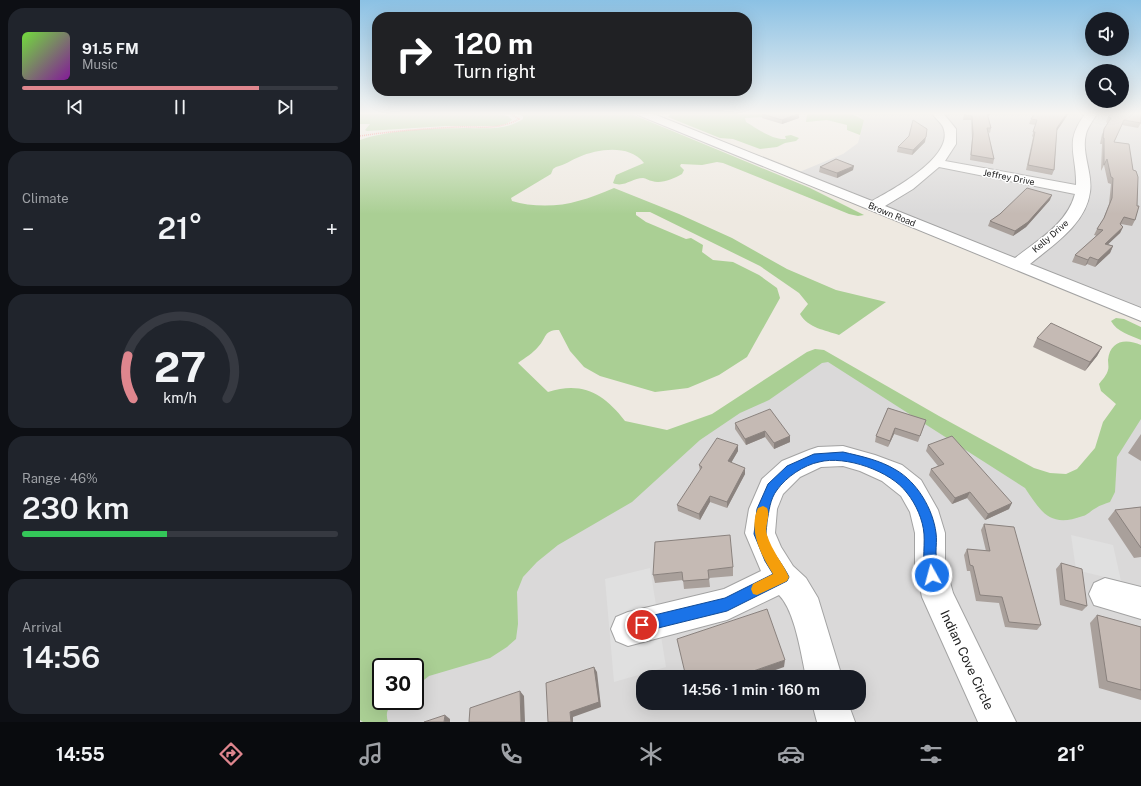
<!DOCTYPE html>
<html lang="en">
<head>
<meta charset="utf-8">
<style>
  :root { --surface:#171b24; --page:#20242c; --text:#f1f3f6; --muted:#9ea1a6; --line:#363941; --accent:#df868e }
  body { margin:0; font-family:"Public Sans",sans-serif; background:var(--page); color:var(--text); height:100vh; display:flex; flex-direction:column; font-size:15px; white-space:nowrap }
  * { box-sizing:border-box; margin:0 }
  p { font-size:13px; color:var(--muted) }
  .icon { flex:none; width:22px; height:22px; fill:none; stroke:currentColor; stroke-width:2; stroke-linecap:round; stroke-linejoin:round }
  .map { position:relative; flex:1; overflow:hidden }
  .sheet { display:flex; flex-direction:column; gap:8px; padding:8px; background:#0d0f14; width:360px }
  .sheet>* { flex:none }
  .guide { position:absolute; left:12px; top:12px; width:380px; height:84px; border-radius:16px; box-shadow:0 4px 16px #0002; background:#202124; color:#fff; overflow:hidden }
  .controls { position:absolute; left:725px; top:12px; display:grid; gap:8px }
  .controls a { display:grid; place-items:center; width:44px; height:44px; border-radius:50%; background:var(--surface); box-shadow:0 4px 16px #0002; font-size:20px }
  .speed { position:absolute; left:12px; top:658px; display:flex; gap:8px; font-size:20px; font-weight:700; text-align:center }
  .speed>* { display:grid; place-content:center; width:52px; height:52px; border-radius:50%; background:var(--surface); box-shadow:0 4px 16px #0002; line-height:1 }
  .speed .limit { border:2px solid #111; border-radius:6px; background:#fff; color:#111 }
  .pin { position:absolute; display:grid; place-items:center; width:34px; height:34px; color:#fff; margin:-17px; border:2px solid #fff; border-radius:50%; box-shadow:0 1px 4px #0007 }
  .me { position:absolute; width:44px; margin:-22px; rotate:353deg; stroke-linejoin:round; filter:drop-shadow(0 0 3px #0008) }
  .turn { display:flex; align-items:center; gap:14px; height:84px; padding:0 16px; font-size:18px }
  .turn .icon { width:52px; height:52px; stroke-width:2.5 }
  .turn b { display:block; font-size:28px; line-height:34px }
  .big { font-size:30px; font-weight:600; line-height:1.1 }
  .sheet .widget { flex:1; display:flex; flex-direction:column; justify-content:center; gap:6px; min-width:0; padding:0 14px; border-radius:16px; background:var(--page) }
  .sheet .dial { align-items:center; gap:0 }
  .dial svg { height:104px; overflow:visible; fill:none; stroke:var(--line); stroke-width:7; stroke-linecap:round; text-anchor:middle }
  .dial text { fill:var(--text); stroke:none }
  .song { display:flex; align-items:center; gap:12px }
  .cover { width:48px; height:48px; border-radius:6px; background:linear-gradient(135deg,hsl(100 70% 55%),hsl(290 70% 35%)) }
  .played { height:4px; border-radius:2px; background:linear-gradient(90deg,var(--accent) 75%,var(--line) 75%) }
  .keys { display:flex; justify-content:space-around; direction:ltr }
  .heat { display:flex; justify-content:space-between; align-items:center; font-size:22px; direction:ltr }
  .charge { height:6px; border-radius:3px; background:linear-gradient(90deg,#34c759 46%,var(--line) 0) }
  .trip { position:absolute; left:276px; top:670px; width:230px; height:40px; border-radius:16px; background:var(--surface); box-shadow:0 4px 16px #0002; font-weight:600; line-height:40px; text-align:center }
  .tabs { display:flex; height:64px; justify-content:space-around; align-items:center; background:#090b0e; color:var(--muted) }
  .tabs .icon { width:28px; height:28px }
  .tabs .selected { color:var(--accent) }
  .tabs b { font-size:18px; color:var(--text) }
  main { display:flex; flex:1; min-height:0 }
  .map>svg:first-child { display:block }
  .residential { fill:#dad9d9; fill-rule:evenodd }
  .forest { fill:#aacf94 }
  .parking { fill:#e0e0e0 }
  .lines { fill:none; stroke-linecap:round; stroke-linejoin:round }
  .minor-casing { stroke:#a3a3a3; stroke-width:2 }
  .path { stroke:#fd6763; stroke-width:1.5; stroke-dasharray:1 1; stroke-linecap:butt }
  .minor { fill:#fff; fill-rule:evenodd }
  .wall { fill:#a9a09b }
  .shaded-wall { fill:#8a827e }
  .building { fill:#c5bab4; stroke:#8a827e }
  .route { fill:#1a73e8; stroke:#114b97 }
  .slow { fill:#f59e0b }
  .labels { text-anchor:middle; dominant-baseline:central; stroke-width:3; stroke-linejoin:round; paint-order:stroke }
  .far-street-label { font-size:9px; fill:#1c1c1c; stroke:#fff }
  .near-street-label { font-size:13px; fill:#1c1c1c; stroke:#fff }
</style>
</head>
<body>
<main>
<section class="sheet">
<div class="widget">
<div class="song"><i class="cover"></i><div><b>91.5 FM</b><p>Music</p></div></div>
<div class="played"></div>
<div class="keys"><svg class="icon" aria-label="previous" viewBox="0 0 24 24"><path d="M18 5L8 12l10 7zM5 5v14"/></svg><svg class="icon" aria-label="pause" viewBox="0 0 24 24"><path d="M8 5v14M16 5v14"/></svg><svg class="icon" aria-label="next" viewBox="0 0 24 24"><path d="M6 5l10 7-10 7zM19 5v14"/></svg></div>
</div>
<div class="widget"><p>Climate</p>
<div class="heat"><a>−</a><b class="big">21°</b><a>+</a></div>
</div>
<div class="widget dial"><svg viewBox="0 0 100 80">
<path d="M14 69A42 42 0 1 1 86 69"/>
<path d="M14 69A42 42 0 0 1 10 36" stroke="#df868e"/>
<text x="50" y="56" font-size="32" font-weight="700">27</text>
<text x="50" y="72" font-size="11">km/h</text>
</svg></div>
<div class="widget"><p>Range · 46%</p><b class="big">230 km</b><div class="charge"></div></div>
<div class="widget"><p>Arrival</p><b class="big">14:56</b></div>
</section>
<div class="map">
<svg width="781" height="722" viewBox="0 0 781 722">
  <rect width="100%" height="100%" fill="#eee9e1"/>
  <path class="residential" d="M496 113H781V311L437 173 483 154 498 143 504 120Z
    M459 354 701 499 781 390V722H0V708L21 701H55V667L148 572ZM283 677H499V703H283Z"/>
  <path class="forest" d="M0 113H134L148 116 152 120 146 124 137 126H86L7 131 5 130 10 124H0Z
    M154 113H269L450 188 504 215 498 216 489 214 363 163 357 162 342 165 321 164 320 166 324 170 322 174C313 179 301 184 292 181 289 181 286 178 283 178 272 178 264 188 253 183L256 175 284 163C269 144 238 149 219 157 211 160 205 165 196 167L193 169 191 174 151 198 152 201C171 207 199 207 218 201 230 198 242 193 254 188L319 214 372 238 427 269 476 290 526 302 479 335C465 330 448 328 440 314L448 304 439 293 400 266 290 212H276V215L286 222 326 239 331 238 343 245 342 252 353 260 373 262 399 275 417 288 420 298 387 357 359 375 328 388 295 392 240 376 224 367 210 351 199 330C183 330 187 338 178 347 173 353 165 358 158 363L188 392C223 381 244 394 265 421L307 430 352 414 447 352 455 349 464 350 579 416 674 468 690 473 706 474 717 469 735 448 743 422 756 404 741 391 739 384C742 380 747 375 748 370 749 367 748 363 748 360 750 341 765 338 781 345V419L757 457 755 492 750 502C745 504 740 505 736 508 731 510 728 515 723 516 690 528 682 513 665 488L468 362 462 363 409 400 380 413 340 440 272 502 198 545 177 562 163 577 157 592 158 624 156 639 147 647 130 658 69 676 55 687V667H21V701H36C28 707 25 712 28 722H3L0 720V140C32 129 70 129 104 128 125 128 145 131 163 119V116Z
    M308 113H414L402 117 385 118 386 122C398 129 412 140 426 139L425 136 431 135 439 138 436 141 425 143 417 147 400 149 373 139 360 138 308 117 311 114Z
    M452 113H490L504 120 500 135 487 130V125L467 120 446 122 447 115Z
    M756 318 764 319 781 327V340C770 335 757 332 751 321Z"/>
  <path class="parking" d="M711 535 753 545 761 581 716 570Z
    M290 568 306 667 254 682 245 579Z"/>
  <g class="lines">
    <g class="minor-casing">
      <path id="minor" d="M276 113H291L512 201C532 190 592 158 584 130 583 123 575 119 572 113H583L596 129V144L585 161 716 185C717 154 703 142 726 113H737C734 120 728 126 726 134 721 153 733 173 730 192 726 224 693 245 670 264L781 308V321L278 115ZM579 167 715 194C707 224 678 240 655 258L525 206 553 189Z
        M483 446 515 455 542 465 561 480 578 510 585 533V564L593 593 656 722H618L562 597 555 564V533L550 512 541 496 522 481 500 471 483 466 461 467 440 477 423 494 417 509 415 533 421 547 433 566 446 578 458 598 482 677H446C441 654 435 611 419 595L367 620 268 646 256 641 251 629 256 617 268 612 364 589 401 571 385 533 389 509 402 479 422 461 449 450 458 447Z
        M745 578 781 587V619L734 605 729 594 734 583Z
        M452 703H488L495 722H457Z"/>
    </g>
    <path class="path" d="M0 136C32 131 63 129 96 127 119 126 137 131 159 119L151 114 143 113"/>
    <use href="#minor" class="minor"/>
  </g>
  <path class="wall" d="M439 113V118L422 124 402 118V114Z
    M604 113H634L628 116 631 128 630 133 628 132 634 159 633 164 610 160 612 139 611 120H603Z
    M709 113 697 130 694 170 692 175 666 170 673 137 672 136 676 125 669 124 671 119Z
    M748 117 781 123 778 128 762 125 754 142 775 220 772 226 761 224 763 227 760 233 748 244 753 246 750 253 735 267 727 264 725 266 712 262 715 255 737 236 734 235 737 229 743 220 749 204 751 184 748 183 744 165 741 171 742 144H740L742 134 748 123 746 122Z
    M549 136 565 142 552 155 537 152 538 147Z
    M460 167 493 170 477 178 459 172Z
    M690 200 666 227 653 236 628 226 630 221Z
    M677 338 742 347 737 356 725 371 673 347Z
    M528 408 566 420 558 442 534 434 528 447 515 442 516 436Z
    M375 423 430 436V442L414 449 405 437 386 445 375 429Z
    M781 434V461L768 453Z
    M378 445V451L371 463 385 474 367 508 350 502 340 520 318 511 317 505 340 471 339 465Z
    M568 445 649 509 625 520 607 498 592 504 569 475 571 469 578 466 566 451Z
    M781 507V557L774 558 748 519 755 510Z
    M624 524 681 625 677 630 645 627 639 603 616 601 610 571H607L604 555 607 549 626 551 621 530Z
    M701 563 727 606 722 611 700 605 696 569Z
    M373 567V576L349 578 350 587 324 589 323 580 295 583 293 575Z
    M737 615 781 627V700L739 688 730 623Z"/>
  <path class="shaded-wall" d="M439 113V118L422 124V120Z
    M627 113H634L626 117Z
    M707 113H709L696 132 697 128Z
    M566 137 565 142 552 155 553 150Z
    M494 166 493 170 477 178V173Z
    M692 195 690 200 666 227 653 236 655 231Z
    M763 227 760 233 742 250 745 244Z
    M753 246 750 253 735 267 738 260Z
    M730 257 727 264 725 266 728 260Z
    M742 347 737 356 725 371 730 362Z
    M535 428 534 434 528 447 530 441Z
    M405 431V437L386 445 385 439Z
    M430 436V442L414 449V443Z
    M378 445V451L368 468V461Z
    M385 468V474L367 508V502Z
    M610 492 607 498 592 504 595 498Z
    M350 496V502L340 520 339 514Z
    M652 503 649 509 625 520 628 514Z
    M425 660 424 667 396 677H376Z
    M234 667 237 672 241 707 213 717V722H211L210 712Z
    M160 691 164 696 165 722H161Z
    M85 715 90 719V722H84Z"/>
  <path class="building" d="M405 113H439L422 120 402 114Z
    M605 113H627L631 128H627L634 159 611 155 613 134 612 116 605 115Z
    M675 113H707L697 128 694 170 668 165 675 132H673L677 120 671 119Z
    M754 113H781V123L764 120 754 142 769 144 773 170 776 171 778 177 777 206H779L775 220 764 217 760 224 763 227 745 244 753 246 738 260 730 257 728 260 715 255 743 230 737 229 744 218 752 198 753 178 751 177 747 159 744 165V138H743L744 129 751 118 748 117Z
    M553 120 567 129 566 137 553 150 538 147 549 136Z
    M476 159 494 166 477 173 460 167Z
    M667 188 692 195 668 222 655 231 630 221 640 214Z
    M691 323 742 347 730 362 677 338Z
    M528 408 566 420 560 436 535 428 530 441 516 436Z
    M410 409 430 436 414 443 405 431 385 439 375 423Z
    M592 436 652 503 628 514 610 492 595 498 571 469 584 464 568 445Z
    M357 438 378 445 368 461 385 468 367 502 350 496 339 514 317 505 342 467 339 465Z
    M781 507V548L755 510Z
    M624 524 654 527 681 625 649 622 642 597 620 595 613 566 610 565 607 549 630 551Z
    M370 535 373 567 348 570 349 579 323 581 322 572 293 575 295 542Z
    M701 563 722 569 727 606 705 600Z
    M407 609 425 660 376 677H326L317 639Z
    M737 615 781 627V690L747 681Z
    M234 667 239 702 210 712 211 722H188L186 683Z
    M160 691 161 722H109L110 708Z
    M85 715 84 722H64Z"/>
  <linearGradient id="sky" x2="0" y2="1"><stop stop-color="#8bc1e4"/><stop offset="0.53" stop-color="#f7f5f2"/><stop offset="1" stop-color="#f7f5f2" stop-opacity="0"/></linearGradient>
  <rect width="781" height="214" fill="url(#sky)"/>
  <path class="route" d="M483 452C500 456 520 460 536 470 557 482 573 509 576 533 577 539 576 546 576 552 576 560 580 573 577 579L572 581 568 579C561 564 565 550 564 534 563 520 556 504 547 493 531 471 485 455 459 462 444 465 426 477 417 490 410 499 409 511 407 522 407 525 406 530 406 534 409 550 422 562 429 577L427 581 367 611 282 632 277 630 275 625 277 620 282 618 365 598 413 574 405 561 394 534 397 509 408 484 427 466 454 454Z"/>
  <path class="slow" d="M403 506 407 508C411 516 404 526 407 535 412 551 422 562 429 577L427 581 397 595 393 594 391 589 393 584 413 574C401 555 388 530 398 508Z"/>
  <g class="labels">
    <g class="far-street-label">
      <text transform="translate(649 177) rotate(11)">Jeffrey Drive</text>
      <text transform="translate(532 214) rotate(22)">Brown Road</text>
      <text transform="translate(690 236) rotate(-41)">Kelly Drive</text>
    </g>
    <g class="near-street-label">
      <text transform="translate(607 660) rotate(65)">Indian Cove Circle</text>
    </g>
  </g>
</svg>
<div class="controls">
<a><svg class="icon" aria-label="sound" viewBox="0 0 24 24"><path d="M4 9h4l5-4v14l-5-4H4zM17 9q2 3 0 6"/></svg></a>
<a><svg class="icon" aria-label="search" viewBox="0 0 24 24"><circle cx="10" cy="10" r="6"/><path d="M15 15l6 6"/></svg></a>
</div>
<div class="speed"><div class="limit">30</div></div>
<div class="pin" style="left:282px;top:625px;background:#d93025"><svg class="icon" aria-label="arrive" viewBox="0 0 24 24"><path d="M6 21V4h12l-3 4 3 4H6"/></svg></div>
<svg class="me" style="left:572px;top:575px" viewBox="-20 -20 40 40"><circle r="17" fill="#1a73e8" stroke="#fff" stroke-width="3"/><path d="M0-11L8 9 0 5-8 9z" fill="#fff"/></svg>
<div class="trip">14:56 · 1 min · 160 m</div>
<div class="guide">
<div class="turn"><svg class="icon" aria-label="right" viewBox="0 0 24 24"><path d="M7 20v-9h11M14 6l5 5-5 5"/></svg><div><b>120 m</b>Turn right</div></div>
</div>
</div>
</main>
<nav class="tabs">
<b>14:55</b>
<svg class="icon selected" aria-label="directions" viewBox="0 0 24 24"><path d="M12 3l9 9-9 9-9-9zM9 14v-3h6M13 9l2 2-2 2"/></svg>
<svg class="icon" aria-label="music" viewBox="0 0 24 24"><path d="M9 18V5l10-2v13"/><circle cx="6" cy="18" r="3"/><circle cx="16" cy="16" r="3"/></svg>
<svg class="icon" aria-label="phone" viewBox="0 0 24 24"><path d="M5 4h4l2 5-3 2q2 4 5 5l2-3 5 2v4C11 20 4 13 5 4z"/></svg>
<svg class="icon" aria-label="climate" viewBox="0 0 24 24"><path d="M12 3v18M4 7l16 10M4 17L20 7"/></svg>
<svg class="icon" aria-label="car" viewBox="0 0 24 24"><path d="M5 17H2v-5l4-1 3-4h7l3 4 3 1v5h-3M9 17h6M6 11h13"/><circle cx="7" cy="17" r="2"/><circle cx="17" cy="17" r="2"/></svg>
<svg class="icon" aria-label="filters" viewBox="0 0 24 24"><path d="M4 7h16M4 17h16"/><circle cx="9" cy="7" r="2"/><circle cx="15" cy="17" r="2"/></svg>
<b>21°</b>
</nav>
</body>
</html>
